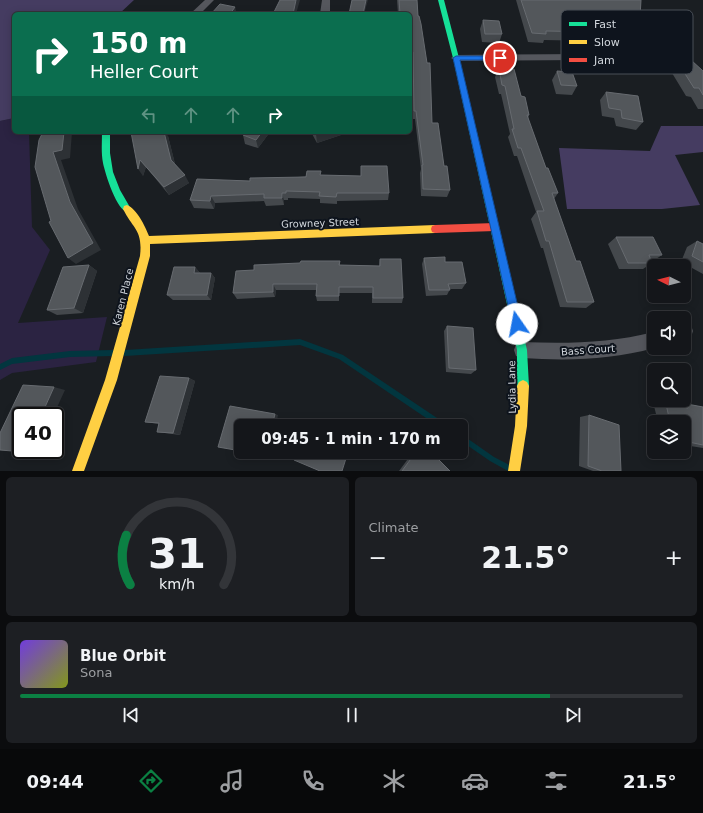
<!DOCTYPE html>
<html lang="en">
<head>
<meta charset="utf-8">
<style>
  :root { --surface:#14161a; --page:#1d1f23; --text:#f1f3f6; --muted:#9d9fa2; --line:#333539; --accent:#0b8043 }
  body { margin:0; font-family:"DejaVu Sans",sans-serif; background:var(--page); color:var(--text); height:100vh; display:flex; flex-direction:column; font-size:15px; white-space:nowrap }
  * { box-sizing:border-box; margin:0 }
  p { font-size:13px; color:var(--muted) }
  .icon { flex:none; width:22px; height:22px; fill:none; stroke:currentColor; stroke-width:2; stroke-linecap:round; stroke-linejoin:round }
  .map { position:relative; height:471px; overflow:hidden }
  .details { display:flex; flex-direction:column; gap:6px; padding:6px; background:#0b0c0e; flex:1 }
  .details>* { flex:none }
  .banner { position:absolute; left:12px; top:12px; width:400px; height:122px; border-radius:6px; box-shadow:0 2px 10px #0003,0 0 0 1px var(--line); background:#0b6e4f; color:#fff; overflow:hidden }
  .needle { width:26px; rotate:276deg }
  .controls { position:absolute; left:647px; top:259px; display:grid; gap:8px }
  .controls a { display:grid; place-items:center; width:44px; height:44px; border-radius:6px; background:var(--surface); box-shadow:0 2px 10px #0003,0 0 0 1px var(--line); font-size:20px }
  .speed { position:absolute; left:12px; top:407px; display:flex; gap:8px; font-size:20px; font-weight:700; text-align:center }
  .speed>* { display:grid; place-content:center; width:52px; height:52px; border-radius:50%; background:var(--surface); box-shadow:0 2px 10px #0003,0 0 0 1px var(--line); line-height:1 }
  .speed .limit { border:2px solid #111; border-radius:6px; background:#fff; color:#111 }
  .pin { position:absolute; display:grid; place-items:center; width:34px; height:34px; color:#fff; margin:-17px; border:2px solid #fff; border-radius:50%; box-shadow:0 1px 4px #0007 }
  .me { position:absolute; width:44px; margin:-22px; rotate:348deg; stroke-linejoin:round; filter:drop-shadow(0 0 3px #0008) }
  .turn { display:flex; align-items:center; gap:14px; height:84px; padding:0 12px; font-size:18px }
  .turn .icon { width:52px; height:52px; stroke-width:2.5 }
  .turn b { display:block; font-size:28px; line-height:34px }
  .lanes { display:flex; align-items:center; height:38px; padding:0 12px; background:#0003; justify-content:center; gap:20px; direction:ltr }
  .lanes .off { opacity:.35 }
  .big { font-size:30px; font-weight:700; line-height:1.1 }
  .details .card { flex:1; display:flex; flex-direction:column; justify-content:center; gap:6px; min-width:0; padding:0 14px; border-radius:6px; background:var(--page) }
  .details .dial { align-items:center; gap:0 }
  .dial svg { height:104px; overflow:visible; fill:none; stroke:var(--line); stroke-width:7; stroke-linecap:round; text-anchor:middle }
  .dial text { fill:var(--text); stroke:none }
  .song { display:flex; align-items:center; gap:12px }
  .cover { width:48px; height:48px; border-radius:6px; background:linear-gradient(135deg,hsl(260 70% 55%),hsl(70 70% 35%)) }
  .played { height:4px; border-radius:2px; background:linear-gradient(90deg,var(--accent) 80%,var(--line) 80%) }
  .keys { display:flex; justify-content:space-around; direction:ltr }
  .heat { display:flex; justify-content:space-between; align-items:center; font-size:22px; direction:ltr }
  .details .tiles { flex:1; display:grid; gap:6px; grid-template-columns:1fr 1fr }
  .card:last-child { grid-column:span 2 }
  .trip { position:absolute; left:234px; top:419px; width:234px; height:40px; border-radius:6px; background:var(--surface); box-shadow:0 2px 10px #0003,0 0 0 1px var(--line); font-weight:700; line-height:40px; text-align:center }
  .tab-bar { display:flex; height:64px; justify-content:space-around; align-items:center; background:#08090a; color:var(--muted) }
  .tab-bar .icon { width:28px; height:28px }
  .tab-bar .on { color:var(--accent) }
  .tab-bar b { font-size:18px; color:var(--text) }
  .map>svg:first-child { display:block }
  .green { fill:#2b2342 }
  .forest { fill:#453c61 }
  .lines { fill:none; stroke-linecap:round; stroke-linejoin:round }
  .stream { fill:#02363f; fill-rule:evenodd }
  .street { fill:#55575d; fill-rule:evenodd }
  .fast { fill:#16e098; fill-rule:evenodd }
  .slow { fill:#ffcf43; fill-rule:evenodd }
  .jam { fill:#f24e42; fill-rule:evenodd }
  .wall { fill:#44484c }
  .shaded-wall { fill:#2d3135 }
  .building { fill:#53575b; stroke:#676b70 }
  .route { fill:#1a73e8; stroke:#114b97 }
  .labels { text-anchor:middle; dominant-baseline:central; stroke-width:4; stroke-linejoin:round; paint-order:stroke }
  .street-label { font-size:10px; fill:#d1d6dc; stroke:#0e141d }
  .key { fill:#0e141d; stroke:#484e56; stroke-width:1 }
  .key-label { font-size:11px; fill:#d1d6dc }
</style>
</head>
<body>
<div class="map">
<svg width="703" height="471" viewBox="0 0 703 471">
  <rect width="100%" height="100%" fill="#1a1e22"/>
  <path class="green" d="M14 118V132H29L32 227 50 250 18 323 107 317 96 362 12 373 0 380V121Z"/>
  <path class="forest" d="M0 0H134L119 14H14V118L0 121Z
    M661 126H703V152L675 155 700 205 662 209H567L559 148 650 151Z"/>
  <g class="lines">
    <path class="stream" d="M300 339 343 355 446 424 447 426H438L339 359 300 345 125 356 123 355 122 353 123 351 125 350Z
      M113 350 115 351 116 353 115 355 113 356 70 357 12 364 0 370V364L12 358 70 351Z
      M461 434 494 457 517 469 518 471H508L490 461 461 441Z"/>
    <path class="street" d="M205 0H214L200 14H190Z
      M322 0H330V14H320Z
      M586 54 615 65 616 67 611 70 585 60 456 61 451 58 456 55Z
      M684 323 691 325 693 331 691 337 685 339Z
      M654 332V348C611 360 567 361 522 358L516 356 514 350 516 344 522 342C567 344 610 343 654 332Z"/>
    <path class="fast" d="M438 0H444L459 58 527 350 529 386 527 390 523 392 519 390 517 386V350L453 58Z
      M102 132H110V153L113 172 120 190 131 209 130 212C118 216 105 173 103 163 101 153 102 142 102 132Z"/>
    <path class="slow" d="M127 205C137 209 145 226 149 236L435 225 438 226 439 229 438 232 435 233 150 244V256L117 380 84 471H72L105 380 140 256C143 230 133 229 123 209L124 206Z
      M523 380 527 382 529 386 527 426 520 471H508L515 426 517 386 519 382Z"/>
    <path class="jam" d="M495 223 498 224 499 227 498 230 495 231 435 233 432 232 431 229 432 226 435 225Z"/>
  </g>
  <path class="wall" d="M397 0H417L418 16 432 123 444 166 450 190 447 197 421 196 420 173 421 169 415 119H413L412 61H410V14H398Z
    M516 0H641L639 35 633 44 597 36 594 41 544 40 543 43 528 42Z
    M483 20 502 34 499 43 482 42 480 29Z
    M665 42 703 71V109H698L691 97 686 96 658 50Z
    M499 69 521 96 529 115 528 119 546 168 558 193 554 199 576 261 594 302 586 308 560 307 543 248H541L531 219 536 212 517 156H514L508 137 510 134 501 94H499L495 77Z
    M557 71 577 86 572 95 556 94 552 80Z
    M606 92 643 122 636 130 616 126 614 118 602 116 600 100Z
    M131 132 168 136 175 164 189 183 169 195 146 167 143 176Z
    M245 132H270L258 148 245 144 243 135Z
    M311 132H341V135L317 143Z
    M361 166 389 193 388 200 337 201V204L320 203V199L288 198V200H284V205L266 206 264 201 215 203 214 209 194 208 190 200 250 181 321 175 361 176Z
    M616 237 662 255 653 261H651L652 263 643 269H619L608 244Z
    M697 241 703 244V274L681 262 687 247Z
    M424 258 445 262 466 283 462 289H450L447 295 426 296 422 264Z
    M380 259 403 298 402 303H372V293H339V301H317L316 296 317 290H276L275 297 237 299 233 293 254 270 340 261V265L379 266Z
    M89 265 97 271 83 313 57 315 47 310Z
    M195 267 200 273H211L215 278 211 300H173L167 295Z
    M447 326 476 370 471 374 446 372 444 331Z
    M189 378 195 381 180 435 157 432 159 424 145 422Z
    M666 404 675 406 687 404 703 407V448L684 445V422H658L654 406Z
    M589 415 621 471H593L579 466 580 417Z
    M413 452H431L450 471H399Z"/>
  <path class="shaded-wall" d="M296 0H300L296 14H293Z
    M366 0H368L364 14H363Z
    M235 7 237 14H230Z
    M64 132H72L70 158 61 160 78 209 101 250 76 264 68 258 70 202 53 152Z
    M164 132H165L168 136 176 168 171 160Z
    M262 132H270L258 148 256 140Z
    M324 132H341V135L317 143 316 134Z
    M140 160 146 167 143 176 138 169Z
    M185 175 189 183 169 195 164 187Z
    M282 193 284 200V205L282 198Z
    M211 196 215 203 214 209 210 201Z
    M89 265 97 271 83 313 74 308Z
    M195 267 200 273H194Z
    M211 273 215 278 211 300 207 295Z
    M273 284 276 290 275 297 273 292Z
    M189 378 195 381 180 435 173 433Z
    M54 387 65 390 53 416H41Z
    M275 414 278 415 276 426H272Z
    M26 450H39L38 453 25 452Z"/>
  <path class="building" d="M280 0H296L293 14H273Z
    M352 0H366L363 14H349Z
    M399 0H417L418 16H419L421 24 427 63H430L432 123H438L444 166H447L450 190 423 189 422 165H423L416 111H414L413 52H410V14H400Z
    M521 0H641L639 35 595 26 599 32 546 31V34L532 33Z
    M220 4 235 7 230 14H211Z
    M483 20 499 21 502 34H485Z
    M668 39 703 71V95L699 88H694L665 42Z
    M499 69H514L521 96 525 97 529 115H527L546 168H548L558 193H552L576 261H580L594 302H567L549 241H546L537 211H544L521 148H518L512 129H514L505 86 502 85Z
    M557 71 572 72 577 86 561 85Z
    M606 92 638 96 643 122 622 118 621 110 609 108Z
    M43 132H64L62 150 53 152 70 202 93 243 68 258 49 222 51 221 35 167 39 140Z
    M131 132H147L146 133 150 132H164L171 160 185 175 164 187 140 160 138 169Z
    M245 132H262L256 140 243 135Z
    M315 132H324L316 134Z
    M361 166H387L389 193H337L336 197 319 196 320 192 286 191V193H282V198H264V194L211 196 210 201 190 200 197 179 250 181V178L306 177 307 171H321L320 175 361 176Z
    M616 237H653L662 255H649L652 263H628Z
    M697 241 703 244V262L692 256Z
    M445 257V262H462L466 283 448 284 450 290H429L424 258Z
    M380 259H401L403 298H373V287H339V296H316L317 284H273V292L233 293 236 271 254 270V265L300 263 301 261H340L339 265 380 266Z
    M89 265 74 308 47 310 63 267Z
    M174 267H195L194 273H211L207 295H167Z
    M447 326 473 328 476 370 449 368Z
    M160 376 189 378 173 433 157 432 159 423 145 422Z
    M23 385 54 387 41 416H21V450H26L25 452 0 450V433Z
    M666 404 688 408 687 404 703 407V445L684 441V422H670Z
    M230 406 275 414 272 426H241V451L218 447Z
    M589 415 619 425 621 471H602L588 466Z
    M308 423 315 426H307Z
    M297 452H348L342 471H320L294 460Z
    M416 452H431L450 471H402Z"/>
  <path class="route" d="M456 56H500L503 58 500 60H460L522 324 520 328 517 329 513 328 512 324 453 58Z"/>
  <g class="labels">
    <g class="street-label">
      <text transform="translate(320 223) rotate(-2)">Growney Street</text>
      <text transform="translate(123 297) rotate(-76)">Karen Place</text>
      <text transform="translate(588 350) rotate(-4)">Bass Court</text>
      <text transform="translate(512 387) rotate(-91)">Lydia Lane</text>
    </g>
  </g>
  <rect x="561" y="10" width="132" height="64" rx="6" class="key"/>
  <rect x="569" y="22" width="18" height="4" fill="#16e098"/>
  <rect x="569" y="40" width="18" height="4" fill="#ffcf43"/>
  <rect x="569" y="58" width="18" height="4" fill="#f24e42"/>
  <g class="key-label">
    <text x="594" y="28">Fast</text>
    <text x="594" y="46">Slow</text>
    <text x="594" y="64">Jam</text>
  </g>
</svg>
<div class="controls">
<a><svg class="needle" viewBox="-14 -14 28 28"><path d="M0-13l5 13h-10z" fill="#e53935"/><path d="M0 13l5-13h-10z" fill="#9d9fa2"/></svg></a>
<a><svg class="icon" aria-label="sound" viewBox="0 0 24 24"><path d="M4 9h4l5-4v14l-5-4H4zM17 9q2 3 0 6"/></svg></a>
<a><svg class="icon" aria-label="search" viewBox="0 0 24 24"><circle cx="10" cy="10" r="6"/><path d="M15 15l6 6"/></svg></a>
<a><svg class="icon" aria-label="layers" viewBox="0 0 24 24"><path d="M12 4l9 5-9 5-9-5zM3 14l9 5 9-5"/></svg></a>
</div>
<div class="speed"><div class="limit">40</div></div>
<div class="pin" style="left:500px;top:58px;background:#d93025"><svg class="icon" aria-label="arrive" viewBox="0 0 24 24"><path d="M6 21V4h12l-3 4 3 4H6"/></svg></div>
<svg class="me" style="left:517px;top:324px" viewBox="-20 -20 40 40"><circle r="19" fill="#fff"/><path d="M0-13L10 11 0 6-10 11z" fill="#1a73e8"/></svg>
<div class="trip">09:45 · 1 min · 170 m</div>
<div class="banner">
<div class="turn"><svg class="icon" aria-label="right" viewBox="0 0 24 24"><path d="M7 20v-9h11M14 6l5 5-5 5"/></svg><div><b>150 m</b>Heller Court</div></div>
<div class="lanes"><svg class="icon off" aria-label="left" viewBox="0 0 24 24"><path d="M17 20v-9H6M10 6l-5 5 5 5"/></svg><svg class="icon off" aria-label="ahead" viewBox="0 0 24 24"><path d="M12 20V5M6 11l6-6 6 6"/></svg><svg class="icon off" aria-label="ahead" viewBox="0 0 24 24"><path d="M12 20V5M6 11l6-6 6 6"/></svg><svg class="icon" aria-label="right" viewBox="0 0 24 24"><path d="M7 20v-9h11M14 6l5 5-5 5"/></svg></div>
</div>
</div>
<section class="details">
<div class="tiles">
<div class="card dial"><svg viewBox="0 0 100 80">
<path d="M14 69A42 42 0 1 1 86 69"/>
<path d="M14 69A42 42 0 0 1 11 31" stroke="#0b8043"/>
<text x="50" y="56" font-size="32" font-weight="700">31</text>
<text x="50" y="72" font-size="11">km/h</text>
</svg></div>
<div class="card"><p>Climate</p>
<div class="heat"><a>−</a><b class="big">21.5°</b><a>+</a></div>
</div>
<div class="card">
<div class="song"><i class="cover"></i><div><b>Blue Orbit</b><p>Sona</p></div></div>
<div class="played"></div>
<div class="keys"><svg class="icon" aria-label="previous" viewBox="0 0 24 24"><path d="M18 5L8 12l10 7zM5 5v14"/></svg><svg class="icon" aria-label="pause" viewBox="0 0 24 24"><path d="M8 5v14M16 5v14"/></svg><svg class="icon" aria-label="next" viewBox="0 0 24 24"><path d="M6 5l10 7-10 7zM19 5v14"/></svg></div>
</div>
</div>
</section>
<nav class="tab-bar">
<b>09:44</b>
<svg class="icon on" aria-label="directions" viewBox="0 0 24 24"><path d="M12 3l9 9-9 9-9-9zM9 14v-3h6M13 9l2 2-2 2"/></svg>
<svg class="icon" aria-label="music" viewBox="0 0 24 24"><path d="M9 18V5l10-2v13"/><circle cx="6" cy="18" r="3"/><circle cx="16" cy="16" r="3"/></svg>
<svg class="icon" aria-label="phone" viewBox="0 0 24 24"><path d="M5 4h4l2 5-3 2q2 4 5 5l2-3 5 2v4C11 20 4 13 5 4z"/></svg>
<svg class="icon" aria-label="climate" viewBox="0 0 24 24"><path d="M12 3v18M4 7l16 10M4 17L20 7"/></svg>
<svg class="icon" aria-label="car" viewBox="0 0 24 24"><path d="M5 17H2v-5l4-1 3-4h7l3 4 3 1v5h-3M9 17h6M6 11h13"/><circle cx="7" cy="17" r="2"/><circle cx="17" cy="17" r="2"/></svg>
<svg class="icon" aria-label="filters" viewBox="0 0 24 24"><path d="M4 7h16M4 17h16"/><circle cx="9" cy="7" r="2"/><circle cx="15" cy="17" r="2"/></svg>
<b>21.5°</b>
</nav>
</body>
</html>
